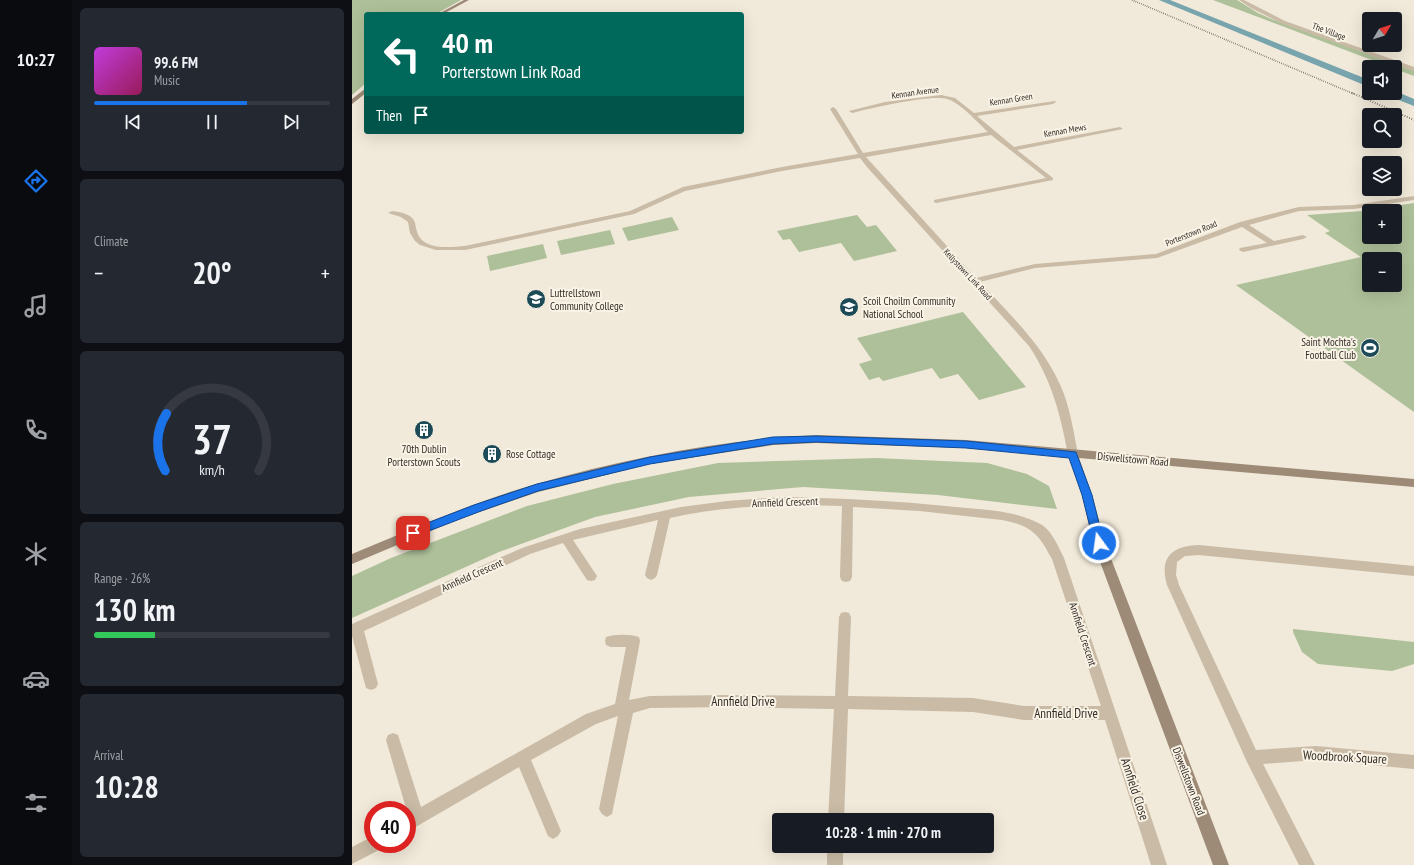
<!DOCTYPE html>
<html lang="en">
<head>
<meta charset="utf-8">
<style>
  :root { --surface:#171b24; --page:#242831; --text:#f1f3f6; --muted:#9ea1a6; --line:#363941; --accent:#1a73e8 }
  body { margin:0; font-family:"PT Sans Narrow",sans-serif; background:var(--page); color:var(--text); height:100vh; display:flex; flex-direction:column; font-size:15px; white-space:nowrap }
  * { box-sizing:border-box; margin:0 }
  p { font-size:13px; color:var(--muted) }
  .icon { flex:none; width:22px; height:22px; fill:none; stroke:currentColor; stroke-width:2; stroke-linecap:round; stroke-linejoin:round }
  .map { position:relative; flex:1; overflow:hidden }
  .side { display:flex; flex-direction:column; gap:8px; padding:8px; background:#0d0f14; width:280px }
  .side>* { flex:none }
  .hud { position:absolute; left:12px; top:12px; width:380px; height:122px; border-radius:4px; box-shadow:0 4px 16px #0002; background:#00695c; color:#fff; overflow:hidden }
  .needle { width:26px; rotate:51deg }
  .tools { position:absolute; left:1010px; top:12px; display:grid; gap:8px }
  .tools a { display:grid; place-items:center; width:40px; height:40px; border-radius:4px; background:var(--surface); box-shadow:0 4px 16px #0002; font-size:20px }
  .speed { position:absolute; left:12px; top:801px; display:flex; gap:8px; font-size:20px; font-weight:700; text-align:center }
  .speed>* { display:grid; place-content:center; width:52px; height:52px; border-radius:50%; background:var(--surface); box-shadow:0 4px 16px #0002; line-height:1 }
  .speed .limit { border:6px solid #d22; background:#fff; color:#111 }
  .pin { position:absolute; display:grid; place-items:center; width:34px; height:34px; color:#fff; margin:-17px; border-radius:8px; box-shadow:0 2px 6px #0006 }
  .me { position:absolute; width:44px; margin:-22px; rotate:346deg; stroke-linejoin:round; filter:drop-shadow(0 0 3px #0008) }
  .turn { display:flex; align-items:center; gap:14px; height:84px; padding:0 12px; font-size:18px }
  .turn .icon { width:52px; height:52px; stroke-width:2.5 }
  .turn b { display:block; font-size:28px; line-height:34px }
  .then { display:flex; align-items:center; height:38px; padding:0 12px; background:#0003; gap:8px; font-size:15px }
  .big { font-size:30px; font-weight:600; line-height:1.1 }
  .side .card { flex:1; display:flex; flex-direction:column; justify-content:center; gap:6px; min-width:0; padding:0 14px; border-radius:6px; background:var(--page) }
  .side .dial { align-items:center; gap:0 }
  .dial svg { height:104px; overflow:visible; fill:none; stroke:var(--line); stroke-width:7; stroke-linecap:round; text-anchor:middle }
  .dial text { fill:var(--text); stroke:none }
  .song { display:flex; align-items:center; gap:12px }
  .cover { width:48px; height:48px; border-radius:6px; background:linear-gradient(135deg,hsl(290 70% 55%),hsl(330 70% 35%)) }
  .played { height:4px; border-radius:2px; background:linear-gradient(90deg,var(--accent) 65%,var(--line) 65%) }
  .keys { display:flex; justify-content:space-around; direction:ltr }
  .heat { display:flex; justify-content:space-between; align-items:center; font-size:22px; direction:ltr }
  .charge { height:6px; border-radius:3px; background:linear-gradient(90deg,#34c759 26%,var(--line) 0) }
  .trip { position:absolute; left:420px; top:813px; width:222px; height:40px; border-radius:4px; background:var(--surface); box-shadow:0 4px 16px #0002; font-weight:600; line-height:40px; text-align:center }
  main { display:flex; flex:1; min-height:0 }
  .menu { display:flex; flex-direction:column; width:72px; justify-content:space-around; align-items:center; background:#090b0e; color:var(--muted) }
  .menu .icon { width:28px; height:28px }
  .menu .selected { color:var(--accent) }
  .menu b { font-size:18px; color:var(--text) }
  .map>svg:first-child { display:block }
  .green { fill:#aec099; fill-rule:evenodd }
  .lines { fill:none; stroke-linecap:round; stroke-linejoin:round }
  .canal { fill:#78a4ae; fill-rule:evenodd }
  .street { fill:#c9bba5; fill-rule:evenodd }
  .secondary { fill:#9d8a77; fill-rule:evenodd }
  .rail-far1 { stroke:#352d27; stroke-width:1.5; stroke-dasharray:0.5 1.5; stroke-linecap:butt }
  .rail { stroke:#352d27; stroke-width:2; stroke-dasharray:0.5 2; stroke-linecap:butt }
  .route { fill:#1a73e8; stroke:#114b97 }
  .labels { text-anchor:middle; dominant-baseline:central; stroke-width:4; stroke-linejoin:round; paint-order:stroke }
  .far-street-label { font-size:9px; fill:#352d27; stroke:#f9f3e6 }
  .poi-label { font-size:11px; fill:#352d27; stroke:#f9f3e6; text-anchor:start }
  .street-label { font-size:11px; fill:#352d27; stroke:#f9f3e6 }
  .near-street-label { font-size:13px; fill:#352d27; stroke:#f9f3e6 }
</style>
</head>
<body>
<main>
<nav class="menu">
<b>10:27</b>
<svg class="icon selected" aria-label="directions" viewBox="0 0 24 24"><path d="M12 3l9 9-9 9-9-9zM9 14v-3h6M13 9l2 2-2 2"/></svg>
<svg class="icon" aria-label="music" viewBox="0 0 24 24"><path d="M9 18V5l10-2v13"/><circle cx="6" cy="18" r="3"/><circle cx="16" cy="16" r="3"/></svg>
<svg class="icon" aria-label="phone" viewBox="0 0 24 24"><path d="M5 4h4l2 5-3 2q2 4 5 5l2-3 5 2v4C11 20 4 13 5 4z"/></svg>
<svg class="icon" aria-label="climate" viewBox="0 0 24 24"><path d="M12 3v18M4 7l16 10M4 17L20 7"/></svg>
<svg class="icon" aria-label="car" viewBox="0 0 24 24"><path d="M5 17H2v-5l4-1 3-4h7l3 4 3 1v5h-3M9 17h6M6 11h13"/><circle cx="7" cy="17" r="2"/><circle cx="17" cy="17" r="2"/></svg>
<svg class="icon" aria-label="filters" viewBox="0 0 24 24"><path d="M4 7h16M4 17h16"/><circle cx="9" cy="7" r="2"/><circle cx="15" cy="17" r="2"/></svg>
</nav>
<section class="side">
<div class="card">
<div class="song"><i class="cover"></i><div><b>99.6 FM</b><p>Music</p></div></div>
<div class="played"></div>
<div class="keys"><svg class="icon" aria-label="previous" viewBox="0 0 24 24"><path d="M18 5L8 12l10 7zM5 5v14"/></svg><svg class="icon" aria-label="pause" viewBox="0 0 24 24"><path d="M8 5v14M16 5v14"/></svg><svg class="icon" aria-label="next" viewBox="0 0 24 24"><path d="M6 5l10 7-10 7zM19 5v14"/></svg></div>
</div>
<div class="card"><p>Climate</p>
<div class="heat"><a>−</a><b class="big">20°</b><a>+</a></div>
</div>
<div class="card dial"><svg viewBox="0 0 100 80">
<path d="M14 69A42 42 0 1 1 86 69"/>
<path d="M14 69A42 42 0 0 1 15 25" stroke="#1a73e8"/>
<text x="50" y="56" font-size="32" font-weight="700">37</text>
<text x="50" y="72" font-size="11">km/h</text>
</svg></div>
<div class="card"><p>Range · 26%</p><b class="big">130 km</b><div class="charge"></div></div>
<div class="card"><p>Arrival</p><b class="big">10:28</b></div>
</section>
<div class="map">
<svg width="1062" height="865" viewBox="0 0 1062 865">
  <rect width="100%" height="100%" fill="#f1e9d9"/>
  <path class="green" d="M0 0H109L84 14H14V83L0 95Z
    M861 0H885L906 13 922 20 1062 70V76L1043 69V67H1038Z
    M1062 203V412L884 285 1009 257 973 233 978 231 955 215 1010 211ZM1017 211H1043V237H1017ZM1017 259H1043V285H1017Z
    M505 215 515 227 524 225 545 251 502 261 489 243 447 252 438 239 431 240 425 231Z
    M320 217 327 230 276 241 270 228Z
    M258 230 263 244 209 255 205 241Z
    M191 244 195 258 138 271 135 256Z
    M611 312 674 387 627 400 606 374 588 379 580 368 531 381 527 377 517 380 507 364 520 360 505 338Z
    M524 458 635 463 675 474 697 486 705 509 586 495 451 487 337 497 243 517 147 552 0 618V576L39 558 175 506 261 484 366 463Z
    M941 629 1062 642V664L1040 671 966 664 950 652 941 632Z"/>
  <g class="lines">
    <path class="canal" d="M807 0H818L1017 80V87Z
      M1043 91 1062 99V106L1034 95 1033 93H1043Z"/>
    <path class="street" d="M887 0H892L933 21 1062 67V71L929 23 899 8Z
      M589 95 603 98 622 113 703 101 704 102 701 104 625 116 662 147 768 127 771 129 665 150 701 178V180L584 203 582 202V200L694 178 639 135 514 157 624 278 683 264 804 254 888 222 947 207 1002 205 1062 196V200L1002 209 947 211 897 225 922 241 951 235 955 237 951 239 891 252 887 250 888 248 915 243 890 227 805 258 683 268 628 282C660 317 695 349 712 394 719 414 722 434 726 454L725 457H717L716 454C708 413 700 381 677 346L515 167 508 158 430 171 333 191 282 214 113 250H84L68 245 63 241 58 233 56 222 49 217 36 213 40 211C48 212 61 214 63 223 64 228 65 234 68 238 78 250 99 247 113 246L278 211 331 187 430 167 506 154 478 109 481 107 484 109 511 153 636 132C626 123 608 102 595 99 580 94 518 108 500 113L497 111 533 102Z
      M431 497C489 498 547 501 604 507 633 510 664 510 690 525 700 531 707 548 712 558L815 865H799L753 720H672L621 712 496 709 492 820H476L482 709 377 707 298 708 281 713 260 814 255 817 250 814 247 809 266 716 244 724 179 760 209 831 206 836 201 839 196 836 167 767 55 832V815H56L34 740 36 735 41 733 46 735 69 807 234 714 263 704 274 647H259L254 645 253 641 254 637C263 634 278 634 287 637L288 641 277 700 298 696 377 695 483 696 487 617 489 613 493 612 497 613 499 617 496 696 621 698 672 706H749L700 559C686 533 680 526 650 520L567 511 501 507 500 577 498 581 494 582 490 581 488 577 490 506C433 505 374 505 318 518L305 575 303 578 299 580 295 578 293 575 306 520 221 540 245 576 243 580 239 581 235 580 211 543 178 554 12 631 26 684 24 688 19 690 14 688 0 636V624L170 548 228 529 329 507 375 501Z
      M847 545 1062 566V576L847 555 833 556 825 562 824 575 827 585 904 750 964 746 1062 755V769L964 760 911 764 963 865H947L895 762 815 585C807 557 820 546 847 545Z
      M21 836V844H29L27 850 0 864V847Z
      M475 846H491V865H475Z"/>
    <path class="secondary" d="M112 0H117L91 14H86Z
      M14 88V93L0 104V99Z
      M464 435 614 440 1062 479V487L727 458 740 495 753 543 877 865H861L741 543 730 495 717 457 614 448 464 443 421 445 297 464 186 492 107 519 0 564V554C61 529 121 502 184 484 275 458 370 440 464 435Z"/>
    <path class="rail-far1" d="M780 0 1002 94"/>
    <path class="rail" d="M1000 93 1062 120"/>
  </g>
  <path class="route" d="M464 436 614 441 724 452 740 495 752 543 751 546 747 547 743 546 742 543 730 495 717 458 614 448 464 442 421 444 298 464 186 491 129 511 61 537 57 536 56 533 57 530 122 505 185 484 298 457 421 437Z"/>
  <defs>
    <g id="school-disc" transform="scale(1)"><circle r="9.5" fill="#1c4a56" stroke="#f9f3e6"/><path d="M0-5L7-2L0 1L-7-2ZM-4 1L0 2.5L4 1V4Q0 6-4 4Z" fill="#fff"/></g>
    <g id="stadium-disc" transform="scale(1)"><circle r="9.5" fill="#1c4a56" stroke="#f9f3e6"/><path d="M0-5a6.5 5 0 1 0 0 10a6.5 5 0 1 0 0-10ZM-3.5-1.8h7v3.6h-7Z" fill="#fff"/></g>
    <g id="building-disc" transform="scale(1)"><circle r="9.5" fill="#1c4a56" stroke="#f9f3e6"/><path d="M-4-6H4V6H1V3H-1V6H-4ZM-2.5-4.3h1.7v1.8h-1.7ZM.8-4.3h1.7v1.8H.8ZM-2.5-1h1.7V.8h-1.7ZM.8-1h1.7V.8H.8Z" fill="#fff"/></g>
  </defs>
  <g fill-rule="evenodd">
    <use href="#school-disc" x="184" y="299"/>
    <use href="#school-disc" x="497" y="307"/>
    <use href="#stadium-disc" x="1018" y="348"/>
    <use href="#building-disc" x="72" y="430"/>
    <use href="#building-disc" x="140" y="454"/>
  </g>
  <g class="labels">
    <g class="far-street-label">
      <text transform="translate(977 31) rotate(20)">The Village</text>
      <text transform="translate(563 92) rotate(-8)">Kennan Avenue</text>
      <text transform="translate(659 99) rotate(-9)">Kennan Green</text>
      <text transform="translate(713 130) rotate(-10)">Kennan Mews</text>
      <text transform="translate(839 233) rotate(-22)">Porterstown Road</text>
      <text transform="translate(616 274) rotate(47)">Kellystown Link Road</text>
    </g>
    <g class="poi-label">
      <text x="198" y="293">Luttrellstown<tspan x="198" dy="13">Community College</tspan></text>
      <text x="511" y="301">Scoil Choilm Community<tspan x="511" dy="13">National School</tspan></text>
      <text x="1004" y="342" text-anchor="end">Saint Mochta's<tspan x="1004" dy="13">Football Club</tspan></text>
      <text x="72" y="449" text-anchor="middle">70th Dublin<tspan x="72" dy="13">Porterstown Scouts</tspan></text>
      <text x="154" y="454">Rose Cottage</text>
    </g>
    <g class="street-label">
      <text transform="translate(781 459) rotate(5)">Diswellstown Road</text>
      <text transform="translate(433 502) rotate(-2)">Annfield Crescent</text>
      <text transform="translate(120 575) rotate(-24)">Annfield Crescent</text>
      <text transform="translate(731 634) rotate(72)">Annfield Crescent</text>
      <text transform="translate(837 781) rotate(69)">Diswellstown Road</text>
    </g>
    <g class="near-street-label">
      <text x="391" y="701">Annfield Drive</text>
      <text x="714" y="713">Annfield Drive</text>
      <text transform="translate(993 757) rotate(3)">Woodbrook Square</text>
      <text transform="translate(783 789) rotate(72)">Annfield Close</text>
    </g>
  </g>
</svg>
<div class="tools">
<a><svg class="needle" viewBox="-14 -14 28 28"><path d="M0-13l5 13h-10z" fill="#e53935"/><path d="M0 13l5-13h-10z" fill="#9ea1a6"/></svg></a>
<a><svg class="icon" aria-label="sound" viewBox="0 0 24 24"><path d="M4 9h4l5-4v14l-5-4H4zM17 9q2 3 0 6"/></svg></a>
<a><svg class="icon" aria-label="search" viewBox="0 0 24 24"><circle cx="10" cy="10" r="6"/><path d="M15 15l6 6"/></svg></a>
<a><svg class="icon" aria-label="layers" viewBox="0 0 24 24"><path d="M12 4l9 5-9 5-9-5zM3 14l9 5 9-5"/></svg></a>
<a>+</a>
<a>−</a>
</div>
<div class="speed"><div class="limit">40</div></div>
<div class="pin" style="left:61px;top:533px;background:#d93025"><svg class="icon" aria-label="arrive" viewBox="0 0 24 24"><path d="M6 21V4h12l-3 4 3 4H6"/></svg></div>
<svg class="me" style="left:747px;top:543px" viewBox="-20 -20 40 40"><circle r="17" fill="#1a73e8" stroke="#fff" stroke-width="3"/><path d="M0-11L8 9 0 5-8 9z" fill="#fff"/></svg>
<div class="trip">10:28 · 1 min · 270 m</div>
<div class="hud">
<div class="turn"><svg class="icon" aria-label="left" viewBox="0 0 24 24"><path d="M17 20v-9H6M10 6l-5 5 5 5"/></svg><div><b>40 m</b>Porterstown Link Road</div></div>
<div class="then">Then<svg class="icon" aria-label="arrive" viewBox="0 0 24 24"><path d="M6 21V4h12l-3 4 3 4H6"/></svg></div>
</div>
</div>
</main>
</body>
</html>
